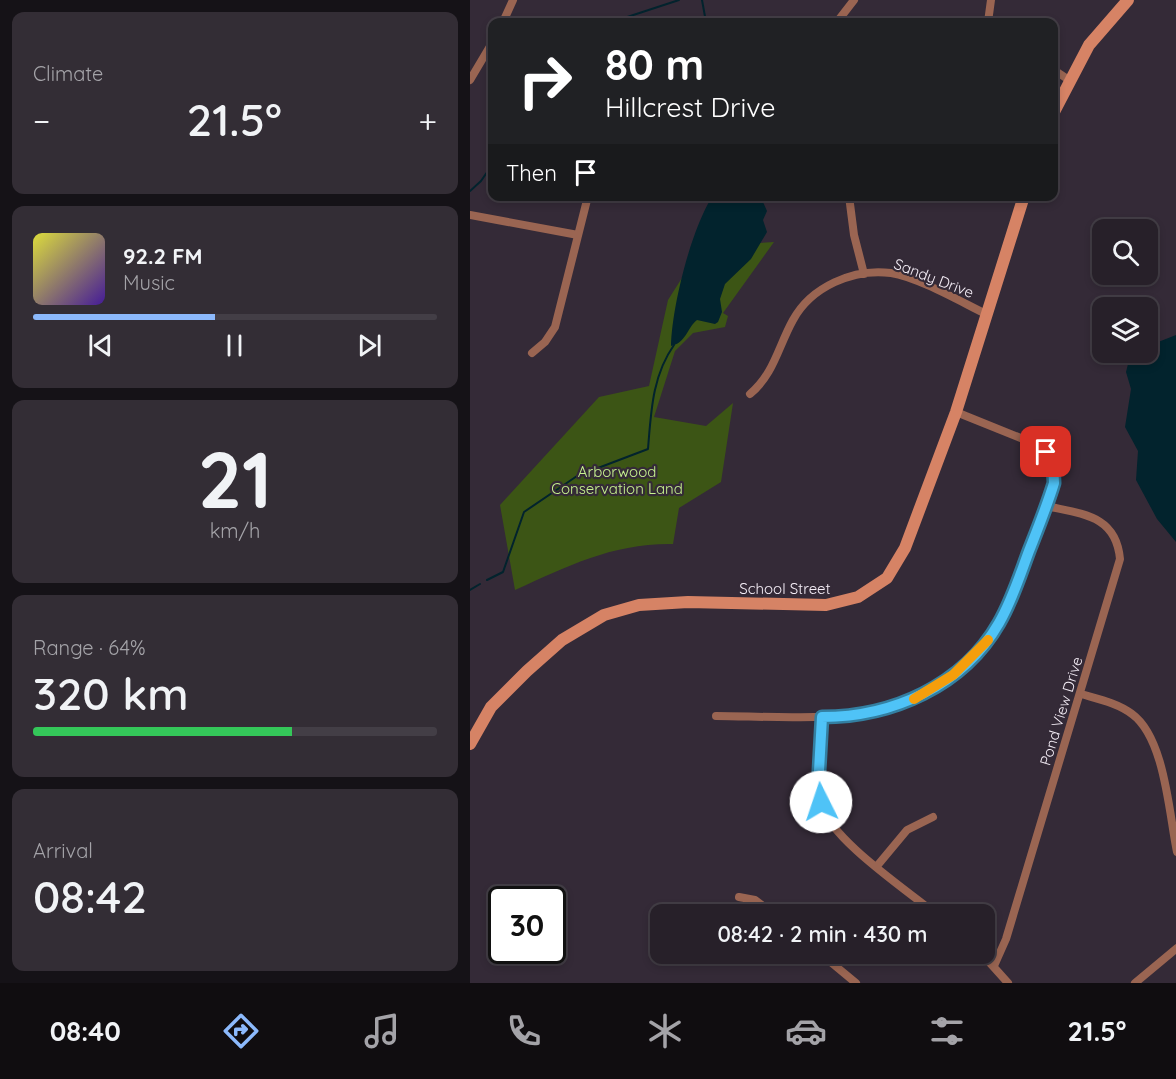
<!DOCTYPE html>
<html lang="en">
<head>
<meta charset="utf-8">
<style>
  :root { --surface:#272029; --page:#332d35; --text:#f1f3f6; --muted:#a4a3a8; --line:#433e46; --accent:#8cb9fc }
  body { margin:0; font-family:Quicksand,sans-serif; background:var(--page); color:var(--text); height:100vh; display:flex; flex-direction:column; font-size:22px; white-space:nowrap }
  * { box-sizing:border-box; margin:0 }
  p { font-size:20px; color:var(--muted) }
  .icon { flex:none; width:33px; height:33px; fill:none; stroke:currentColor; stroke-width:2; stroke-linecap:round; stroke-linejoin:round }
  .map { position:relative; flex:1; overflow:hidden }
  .side { display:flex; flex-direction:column; gap:12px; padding:12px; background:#151217; width:470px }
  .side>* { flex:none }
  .top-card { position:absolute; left:18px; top:18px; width:570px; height:183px; border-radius:12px; box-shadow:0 3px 9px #0003,0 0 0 2px var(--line); background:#202124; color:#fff; overflow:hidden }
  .buttons { position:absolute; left:622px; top:219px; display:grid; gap:12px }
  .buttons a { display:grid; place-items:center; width:66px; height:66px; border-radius:12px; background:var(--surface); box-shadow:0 3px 9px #0003,0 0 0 2px var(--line); font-size:30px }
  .speed { position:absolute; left:18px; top:886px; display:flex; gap:12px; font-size:30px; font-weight:700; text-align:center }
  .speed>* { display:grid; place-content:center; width:78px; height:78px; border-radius:50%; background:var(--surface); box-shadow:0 3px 9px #0003,0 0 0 2px var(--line); line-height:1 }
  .speed .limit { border:3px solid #111; border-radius:9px; background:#fff; color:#111 }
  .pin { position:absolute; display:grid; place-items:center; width:51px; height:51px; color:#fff; margin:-26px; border-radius:12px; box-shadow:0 3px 9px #0006 }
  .me { position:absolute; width:66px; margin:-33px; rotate:356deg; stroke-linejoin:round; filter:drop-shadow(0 0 4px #0008) }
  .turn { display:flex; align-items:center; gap:21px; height:126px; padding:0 18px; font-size:27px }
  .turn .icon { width:78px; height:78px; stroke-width:2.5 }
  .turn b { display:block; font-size:42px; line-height:51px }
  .then { display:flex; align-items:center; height:57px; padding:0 18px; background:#0003; gap:12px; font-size:22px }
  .big { font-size:45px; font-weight:600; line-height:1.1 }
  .side .tile { flex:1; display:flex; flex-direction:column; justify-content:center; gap:9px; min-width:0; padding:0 21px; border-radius:12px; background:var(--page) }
  .side .dial { align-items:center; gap:0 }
  .dial b { font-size:78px; line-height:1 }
  .song { display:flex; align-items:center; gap:18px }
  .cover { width:72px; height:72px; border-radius:9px; background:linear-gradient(135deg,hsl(60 70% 55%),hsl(260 70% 35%)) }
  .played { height:6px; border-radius:3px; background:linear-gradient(90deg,var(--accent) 45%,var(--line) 45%) }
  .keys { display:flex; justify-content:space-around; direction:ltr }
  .heat { display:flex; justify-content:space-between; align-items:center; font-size:33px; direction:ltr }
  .charge { height:9px; border-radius:4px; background:linear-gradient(90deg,#34c759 64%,var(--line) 0) }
  .trip { position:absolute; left:180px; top:904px; width:345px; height:60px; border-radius:12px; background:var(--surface); box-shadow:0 3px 9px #0003,0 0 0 2px var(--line); font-weight:600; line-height:60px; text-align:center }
  .dock { display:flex; height:96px; justify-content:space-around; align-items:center; background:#100d10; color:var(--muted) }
  .dock .icon { width:42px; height:42px }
  .dock .active { color:var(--accent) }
  .dock b { font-size:27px; color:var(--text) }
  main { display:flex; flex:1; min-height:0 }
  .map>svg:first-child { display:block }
  .green { fill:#3c5515 }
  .water { fill:#02232d }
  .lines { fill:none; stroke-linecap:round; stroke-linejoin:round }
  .stream { stroke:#02232d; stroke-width:2 }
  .street { stroke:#9a6552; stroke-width:8 }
  .secondary { stroke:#d68365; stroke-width:12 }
  .route-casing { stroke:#337fa1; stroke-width:15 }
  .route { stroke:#4fc3f7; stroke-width:10 }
  .slow { stroke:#f59e0b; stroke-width:10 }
  .labels { text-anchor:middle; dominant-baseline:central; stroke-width:4.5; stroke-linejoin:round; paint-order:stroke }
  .street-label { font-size:15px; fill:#f6eff8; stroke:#342a37 }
  .park-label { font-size:15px; fill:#c7f28f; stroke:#342a37 }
</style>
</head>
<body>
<main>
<section class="side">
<div class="tile"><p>Climate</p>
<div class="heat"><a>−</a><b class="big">21.5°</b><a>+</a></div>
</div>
<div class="tile">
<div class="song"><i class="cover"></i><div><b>92.2 FM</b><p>Music</p></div></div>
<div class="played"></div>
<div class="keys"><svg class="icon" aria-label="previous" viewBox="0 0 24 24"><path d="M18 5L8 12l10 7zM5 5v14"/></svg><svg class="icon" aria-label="pause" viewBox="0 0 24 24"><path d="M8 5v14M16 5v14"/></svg><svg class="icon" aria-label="next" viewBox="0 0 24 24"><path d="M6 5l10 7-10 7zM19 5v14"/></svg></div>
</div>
<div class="tile dial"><b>21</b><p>km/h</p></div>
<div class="tile"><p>Range · 64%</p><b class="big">320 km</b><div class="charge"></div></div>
<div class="tile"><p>Arrival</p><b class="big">08:42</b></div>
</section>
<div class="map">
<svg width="707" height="983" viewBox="0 0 707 983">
  <rect width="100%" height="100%" fill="#342a37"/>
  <path class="green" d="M250 218 289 243 304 242 253 313 258 316 255 327 223 333 205 351 184 417 236 426 263 403 251 482 209 508 203 544C143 543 98 566 45 590L30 505 129 397 179 386 198 300Z"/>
  <path class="water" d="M242 197H273L293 202 297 211 293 220 297 232 281 259 255 284 250 299 252 312 248 322 245 324 227 320C217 328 216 343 201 346 202 306 221 230 242 197Z
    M706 335V542L687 519 666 480 668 451 655 427 661 389 656 372 658 364 666 353 678 352V346Z"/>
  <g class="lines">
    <path class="stream" d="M232 0 236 22
      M142 22 209 0
      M0 191 11 181 22 165
      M17 580 33 572 54 512 107 476 178 449C181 413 182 376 204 345
      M0 590 10 584"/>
    <path class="street" d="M33 22 43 0
      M290 22H307
      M367 22 384 0
      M518 22 521 0
      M584 70 599 80
      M0 80 22 43
      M379 196 384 235 394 274
      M0 215 108 235
      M62 353 75 342 85 327 118 196
      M280 394C304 374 308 347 323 320 341 287 383 268 421 273 448 277 493 303 518 315
      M611 694C628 699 648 703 662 714 695 738 699 814 707 852
      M246 716C353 717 464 732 528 624 546 595 556 559 568 527 579 498 596 469 568 445L486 412
      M352 717C350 744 344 777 351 804 361 840 437 890 467 915
      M407 866 437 830 463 817
      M269 897 285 900 305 915
      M351 954 386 983
      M512 954 538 983
      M524 966 536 939 650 559C646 515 612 514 576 506
      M665 983 707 948"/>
    <path class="secondary" d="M584 112 619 45 658 0
      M0 744 21 707 57 671 92 640 134 615 169 605 218 602 356 605 388 597 417 578 435 548 486 412 554 196"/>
  </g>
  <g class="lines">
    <g class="route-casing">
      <path id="route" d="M351 802 349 771 352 717C422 717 493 686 529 623 542 601 550 575 559 551 568 528 577 506 584 483L583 464 576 452"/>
    </g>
    <use href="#route" class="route"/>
    <path class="slow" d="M444 699 483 675 518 640"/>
  </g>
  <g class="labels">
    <g class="street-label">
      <text transform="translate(464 278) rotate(21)">Sandy Drive</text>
      <text x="315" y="588">School Street</text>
      <text transform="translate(591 711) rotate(-73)">Pond View Drive</text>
    </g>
    <g class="park-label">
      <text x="147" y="471">Arborwood<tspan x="147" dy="17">Conservation Land</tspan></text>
    </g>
  </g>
</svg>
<div class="buttons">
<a><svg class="icon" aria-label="search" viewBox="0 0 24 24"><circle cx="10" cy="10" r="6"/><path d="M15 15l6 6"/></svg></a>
<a><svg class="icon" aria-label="layers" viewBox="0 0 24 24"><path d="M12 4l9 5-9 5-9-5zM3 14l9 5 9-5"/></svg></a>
</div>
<div class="speed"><div class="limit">30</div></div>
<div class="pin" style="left:576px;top:452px;background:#d93025"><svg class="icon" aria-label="arrive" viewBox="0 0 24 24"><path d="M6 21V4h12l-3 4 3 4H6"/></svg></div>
<svg class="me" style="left:351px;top:802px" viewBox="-20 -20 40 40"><circle r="19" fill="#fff"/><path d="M0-13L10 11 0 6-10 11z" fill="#4fc3f7"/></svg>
<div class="trip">08:42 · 2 min · 430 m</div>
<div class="top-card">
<div class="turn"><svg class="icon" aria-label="right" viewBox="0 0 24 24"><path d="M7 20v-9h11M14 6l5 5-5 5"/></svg><div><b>80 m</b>Hillcrest Drive</div></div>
<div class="then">Then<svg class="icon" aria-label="arrive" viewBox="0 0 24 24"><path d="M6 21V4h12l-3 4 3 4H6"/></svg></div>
</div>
</div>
</main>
<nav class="dock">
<b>08:40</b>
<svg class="icon active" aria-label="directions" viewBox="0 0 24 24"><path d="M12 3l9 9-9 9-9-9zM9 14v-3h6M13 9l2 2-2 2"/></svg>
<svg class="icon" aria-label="music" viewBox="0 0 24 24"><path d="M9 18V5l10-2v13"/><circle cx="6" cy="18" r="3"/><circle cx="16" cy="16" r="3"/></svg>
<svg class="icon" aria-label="phone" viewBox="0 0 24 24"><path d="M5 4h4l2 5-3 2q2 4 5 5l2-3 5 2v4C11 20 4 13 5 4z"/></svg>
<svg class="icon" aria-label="climate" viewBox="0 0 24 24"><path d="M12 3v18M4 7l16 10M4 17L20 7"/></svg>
<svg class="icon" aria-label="car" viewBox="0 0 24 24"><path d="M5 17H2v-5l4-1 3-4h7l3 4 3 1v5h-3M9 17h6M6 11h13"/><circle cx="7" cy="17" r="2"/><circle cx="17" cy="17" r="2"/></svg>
<svg class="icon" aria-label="filters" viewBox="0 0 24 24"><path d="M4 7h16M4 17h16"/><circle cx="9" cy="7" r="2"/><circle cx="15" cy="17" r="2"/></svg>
<b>21.5°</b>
</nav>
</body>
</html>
